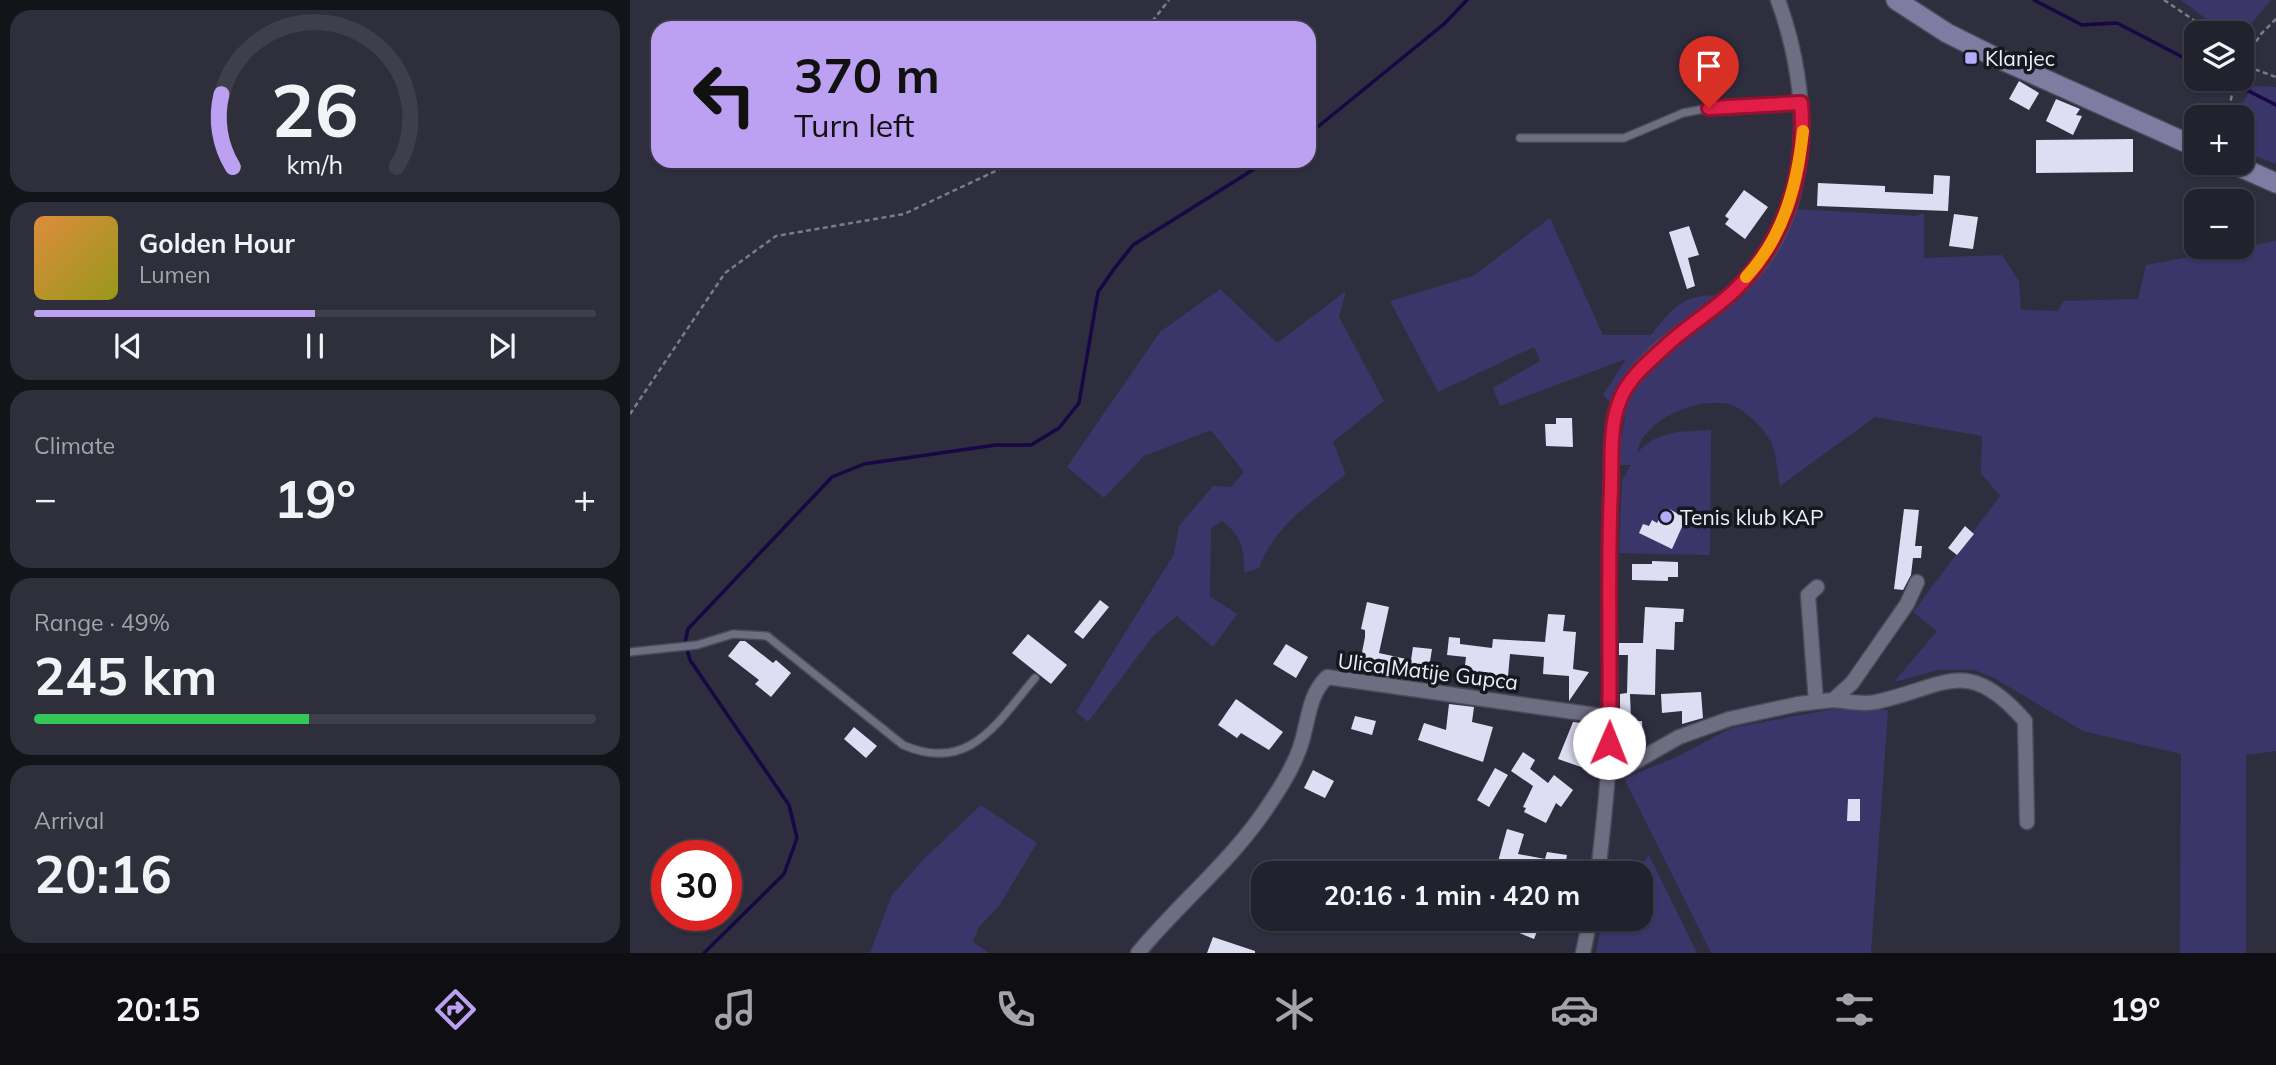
<!DOCTYPE html>
<html lang="en">
<head>
<meta charset="utf-8">
<style>
  :root { --surface:#22222f; --page:#2e2f3b; --text:#f1f3f6; --muted:#a2a4aa; --line:#3f3f4b; --accent:#bca0f2 }
  body { margin:0; font-family:Mulish,sans-serif; background:var(--page); color:var(--text); height:100vh; display:flex; flex-direction:column; font-size:26px; white-space:nowrap }
  * { box-sizing:border-box; margin:0 }
  p { font-size:23px; color:var(--muted) }
  .icon { flex:none; width:38px; height:38px; fill:none; stroke:currentColor; stroke-width:2; stroke-linecap:round; stroke-linejoin:round }
  .map { position:relative; flex:1; overflow:hidden }
  .panel { display:flex; flex-direction:column; gap:10px; padding:10px; background:#13131a; width:630px }
  .panel>* { flex:none }
  .guide { position:absolute; left:21px; top:21px; width:665px; height:147px; border-radius:21px; box-shadow:0 2px 5px #0004,0 0 0 2px var(--line); background:#bca0f2; color:#111; overflow:hidden }
  .buttons { position:absolute; left:1554px; top:21px; display:grid; gap:14px }
  .buttons a { display:grid; place-items:center; width:70px; height:70px; border-radius:14px; background:var(--surface); box-shadow:0 2px 5px #0004,0 0 0 2px var(--line); font-size:35px }
  .speed { position:absolute; left:21px; top:840px; display:flex; gap:14px; font-size:35px; font-weight:700; text-align:center }
  .speed>* { display:grid; place-content:center; width:91px; height:91px; border-radius:50%; background:var(--surface); box-shadow:0 2px 5px #0004,0 0 0 2px var(--line); line-height:1 }
  .speed .limit { border:10px solid #d22; background:#fff; color:#111 }
  .pin { position:absolute; display:grid; place-items:center; width:60px; height:60px; color:#fff; margin:-72px -30px; border-radius:50% 50% 50% 0; rotate:-45deg; box-shadow:0 0 7px #0007 }
  .pin .icon { rotate:45deg }
  .me { position:absolute; width:77px; margin:-38px; rotate:1deg; stroke-linejoin:round; filter:drop-shadow(0 0 5px #0008) }
  .turn { display:flex; align-items:center; gap:24px; height:147px; padding:0 28px; font-size:32px }
  .turn .icon { width:91px; height:91px; stroke-width:2.5 }
  .turn b { display:block; font-size:49px; line-height:60px }
  .big { font-size:52px; font-weight:700; line-height:1.1 }
  .panel .tile { flex:1; display:flex; flex-direction:column; justify-content:center; gap:10px; min-width:0; padding:0 24px; border-radius:21px; background:var(--page) }
  .panel .dial { align-items:center; gap:0 }
  .dial svg { height:182px; overflow:visible; fill:none; stroke:var(--line); stroke-width:7; stroke-linecap:round; text-anchor:middle }
  .dial text { fill:var(--text); stroke:none }
  .song { display:flex; align-items:center; gap:21px }
  .cover { width:84px; height:84px; border-radius:10px; background:linear-gradient(135deg,hsl(30 70% 55%),hsl(60 70% 35%)) }
  .played { height:7px; border-radius:4px; background:linear-gradient(90deg,var(--accent) 50%,var(--line) 50%) }
  .keys { display:flex; justify-content:space-around; direction:ltr }
  .heat { display:flex; justify-content:space-between; align-items:center; font-size:38px; direction:ltr }
  .charge { height:10px; border-radius:5px; background:linear-gradient(90deg,#34c759 49%,var(--line) 0) }
  .trip { position:absolute; left:621px; top:861px; width:402px; height:70px; border-radius:21px; background:var(--surface); box-shadow:0 2px 5px #0004,0 0 0 2px var(--line); font-weight:700; line-height:70px; text-align:center }
  .tabs { display:flex; height:112px; justify-content:space-around; align-items:center; background:#0e0e13; color:var(--muted) }
  .tabs .icon { width:49px; height:49px }
  .tabs .selected { color:var(--accent) }
  .tabs b { font-size:32px; color:var(--text) }
  main { display:flex; flex:1; min-height:0 }
  .map>svg:first-child { display:block }
  .green { fill:#3b366a }
  .lines { fill:none; stroke-linecap:round; stroke-linejoin:round }
  .stream { stroke:#170743; stroke-width:3.5 }
  .building { fill:#ddddf4 }
  .service-casing { stroke:#4b4a59; stroke-width:10 }
  .minor-casing { stroke:#4b4a59; stroke-width:17 }
  .secondary-casing { stroke:#4b4a59; stroke-width:22 }
  .path { stroke:#7b7b8a; stroke-width:2.5; stroke-dasharray:5 3.5; stroke-linecap:butt }
  .service { stroke:#6e6e82; stroke-width:7 }
  .minor { stroke:#6e6e82; stroke-width:14 }
  .secondary { stroke:#7e7da1; stroke-width:19 }
  .route-casing { stroke:#92132f; stroke-width:18 }
  .route { stroke:#e11d48; stroke-width:12 }
  .slow { stroke:#f59e0b; stroke-width:12 }
  .poi-dot { fill:#b1adfa; stroke:#17171f; stroke-width:2.5 }
  .labels { text-anchor:middle; dominant-baseline:central; stroke-width:7; stroke-linejoin:round; paint-order:stroke }
  .poi-label { font-size:21px; fill:#eeeefa; stroke:#17171f; text-anchor:start }
  .street-label { font-size:21px; fill:#eeeefa; stroke:#17171f }
</style>
</head>
<body>
<main>
<section class="panel">
<div class="tile dial"><svg viewBox="0 0 100 80">
<path d="M14 69A42 42 0 1 1 86 69"/>
<path d="M14 69A42 42 0 0 1 9 37" stroke="#bca0f2"/>
<text x="50" y="56" font-size="32" font-weight="700">26</text>
<text x="50" y="72" font-size="11">km/h</text>
</svg></div>
<div class="tile">
<div class="song"><i class="cover"></i><div><b>Golden Hour</b><p>Lumen</p></div></div>
<div class="played"></div>
<div class="keys"><svg class="icon" aria-label="previous" viewBox="0 0 24 24"><path d="M18 5L8 12l10 7zM5 5v14"/></svg><svg class="icon" aria-label="pause" viewBox="0 0 24 24"><path d="M8 5v14M16 5v14"/></svg><svg class="icon" aria-label="next" viewBox="0 0 24 24"><path d="M6 5l10 7-10 7zM19 5v14"/></svg></div>
</div>
<div class="tile"><p>Climate</p>
<div class="heat"><a>−</a><b class="big">19°</b><a>+</a></div>
</div>
<div class="tile"><p>Range · 49%</p><b class="big">245 km</b><div class="charge"></div></div>
<div class="tile"><p>Arrival</p><b class="big">20:16</b></div>
</section>
<div class="map">
<svg width="1646" height="953" viewBox="0 0 1646 953">
  <rect width="100%" height="100%" fill="#2e2e3f"/>
  <path class="green" d="M1551 0H1641L1612 35 1595 33Z
    M1623 86 1646 87V164L1612 151 1611 105Z
    M1166 209 1286 216 1294 213V258L1372 255 1389 281 1391 310 1428 311 1433 301 1508 299 1516 265 1646 241V751L1616 755V953H1550L1551 754 1453 731 1364 678 1344 670H1308L1264 682 1307 631 1283 612 1370 496 1351 473 1352 436 1245 417 1150 486C1147 472 1147 450 1139 439 1132 426 1113 408 1099 404 1067 397 1013 419 1007 453 1028 430 1050 432 1081 430L1080 555 989 553 992 480 1001 465H986L995 417 973 395 996 359 870 406 863 388 910 361 904 347 808 392 760 301 843 276 920 218 973 335H1021C1049 298 1060 293 1106 296L1144 256 1151 227Z
    M590 289 647 343 716 291 709 317 754 401 703 442 716 474C683 501 643 527 629 568L614 573C615 549 611 535 592 521L581 528 580 596 607 614 583 647 547 616 523 636 458 722 446 712 544 554 549 526 583 486 601 487 614 472 581 430 514 456 474 498 437 467 530 332Z
    M1204 709 1258 710 1241 953H1081L994 778 1047 757 1101 728Z
    M351 805 407 843 369 906 349 927 343 942 359 953H240L262 895 294 859Z
    M1019 855 1067 953H966L972 919H1012V873H1004Z"/>
  <g class="lines">
    <path class="stream" d="M1404 0 1452 25 1487 23 1566 64
      M1595 79 1646 105
      M679 134 814 24 837 0
      M74 953 154 874 167 838 159 805 60 660 55 642 58 629 202 477 234 464 366 445H401L429 428 449 403 468 292 484 269 503 245 637 161"/>
  </g>
  <path class="building" d="M1389 81 1409 93 1399 110 1379 99Z
    M1426 99 1450 109 1446 115 1452 116 1443 135 1416 121Z
    M1503 139V172L1406 173V140Z
    M1304 175 1320 176 1318 211 1187 206 1188 183 1255 186V192L1303 194Z
    M1114 190 1138 207 1115 239 1095 224 1099 219 1095 216Z
    M1324 214 1348 217 1343 249 1319 246Z
    M1059 226 1069 255 1058 258 1065 286 1057 289 1039 232Z
    M926 418H942L943 447 916 446 915 424H926Z
    M1039 509 1056 518 1042 549 1009 533 1013 524 1019 526 1022 520 1027 523 1032 513 1036 515Z
    M1274 509 1289 510 1285 546H1292L1291 558H1283L1281 575 1273 590 1264 589Z
    M1335 526 1344 534 1327 555 1318 548Z
    M1022 561 1048 562V577H1038V581L1002 580V564H1022Z
    M470 600 479 607 453 639 444 632Z
    M737 602 759 607 749 653 781 660 783 647 802 649 797 681 734 673 735 669 729 668 735 637V630L731 629Z
    M1015 607 1054 609 1053 622H1045L1044 650 1026 649 1025 695 1000 694 1001 720H990V694L997 693 998 655H989V643H1013Z
    M918 614 935 615 933 631 946 632 943 669 959 672 939 701V676L913 674 914 657 880 654 877 687 860 686V678L834 675 836 657 817 655 819 637 830 638V644L862 648 863 639 915 642Z
    M398 634 437 665 421 684 382 653Z
    M110 641H115L143 663 146 660 161 673 141 697 125 684 129 680 98 656Z
    M656 644 678 657 666 678 643 664Z
    M1071 692 1073 718 1052 724V711L1032 713 1031 694Z
    M606 699 653 732 639 750 611 733 607 738 588 725Z
    M819 704 844 707 842 722 863 727 853 762 788 740 794 723 816 730Z
    M725 716 746 721 742 735 721 729Z
    M993 721H1012L1013 742 994 743Z
    M943 722 962 724 957 748 960 749 954 768 928 759Z
    M224 727 247 746 236 758 214 739Z
    M893 752 905 760 900 769 918 783 924 775 943 790 931 807 926 803 916 823 894 812 896 808 893 807 903 786 881 771Z
    M865 768 878 775 859 807 847 800Z
    M683 770 704 781 695 798 674 788Z
    M1218 799H1230V821H1217Z
    M877 829 894 834 888 854 915 859 917 852 937 855 934 873H849L852 862 867 865Z
    M892 919H912L904 939 887 932Z
    M583 937 625 951V953H577Z"/>
  <g class="lines">
    <g class="service-casing">
      <path id="service" d="M890 138H994L1053 113 1079 108 1170 103
        M0 652 67 645 103 634 137 636 273 745C339 774 367 723 405 678"/>
    </g>
    <g class="minor-casing">
      <path id="minor" d="M1203 700C1216 701 1233 705 1246 702 1315 687 1337 654 1395 721L1397 822
        M1186 702 1178 595 1187 587
        M979 770 998 766 1049 737 1099 719 1168 704 1203 700 1222 683 1277 604 1287 582
        M968 873C974 820 980 768 980 715 980 636 978 557 981 477 982 453 980 421 990 399 1011 353 1064 325 1101 294 1187 221 1183 96 1148 0
        M508 953C550 902 604 859 640 803 653 784 666 763 672 741 679 717 679 695 697 677L980 717
        M953 953 960 919"/>
    </g>
    <g class="secondary-casing">
      <path id="secondary" d="M1266 0 1317 33 1363 56 1566 147
        M1601 163 1646 183"/>
    </g>
    <path class="path" d="M1534 0 1583 33
      M517 28 539 0
      M1612 63 1631 34 1646 19
      M1612 76 1616 69H1624L1646 77
      M1597 117 1603 90 1610 79
      M0 414 95 273 146 236 274 214 387 161"/>
    <use href="#service" class="service"/>
    <use href="#minor" class="minor"/>
    <use href="#secondary" class="secondary"/>
  </g>
  <g class="lines">
    <g class="route-casing">
      <path id="route" d="M979 743C981 658 977 574 981 489 982 461 979 426 990 400 998 378 1021 360 1038 344 1059 325 1084 310 1104 291 1154 243 1177 172 1171 103L1079 108"/>
    </g>
    <use href="#route" class="route"/>
    <path class="slow" d="M1116 277C1154 236 1167 185 1173 131"/>
  </g>
  <g class="poi-dot">
    <rect x="1334" y="51" width="14" height="14" rx="3.5"/>
    <circle cx="1036" cy="517" r="7"/>
  </g>
  <g class="labels">
    <g class="poi-label">
      <text x="1355" y="58">Klanjec</text>
      <text x="1050" y="517">Tenis klub KAP</text>
    </g>
    <g class="street-label">
      <text transform="translate(798 671) rotate(7)">Ulica Matije Gupca</text>
    </g>
  </g>
</svg>
<div class="buttons">
<a><svg class="icon" aria-label="layers" viewBox="0 0 24 24"><path d="M12 4l9 5-9 5-9-5zM3 14l9 5 9-5"/></svg></a>
<a>+</a>
<a>−</a>
</div>
<div class="speed"><div class="limit">30</div></div>
<div class="pin" style="left:1079px;top:108px;background:#d93025"><svg class="icon" aria-label="arrive" viewBox="0 0 24 24"><path d="M6 21V4h12l-3 4 3 4H6"/></svg></div>
<svg class="me" style="left:979px;top:743px" viewBox="-20 -20 40 40"><circle r="19" fill="#fff"/><path d="M0-13L10 11 0 6-10 11z" fill="#e11d48"/></svg>
<div class="trip">20:16 · 1 min · 420 m</div>
<div class="guide">
<div class="turn"><svg class="icon" aria-label="left" viewBox="0 0 24 24"><path d="M17 20v-9H6M10 6l-5 5 5 5"/></svg><div><b>370 m</b>Turn left</div></div>
</div>
</div>
</main>
<nav class="tabs">
<b>20:15</b>
<svg class="icon selected" aria-label="directions" viewBox="0 0 24 24"><path d="M12 3l9 9-9 9-9-9zM9 14v-3h6M13 9l2 2-2 2"/></svg>
<svg class="icon" aria-label="music" viewBox="0 0 24 24"><path d="M9 18V5l10-2v13"/><circle cx="6" cy="18" r="3"/><circle cx="16" cy="16" r="3"/></svg>
<svg class="icon" aria-label="phone" viewBox="0 0 24 24"><path d="M5 4h4l2 5-3 2q2 4 5 5l2-3 5 2v4C11 20 4 13 5 4z"/></svg>
<svg class="icon" aria-label="climate" viewBox="0 0 24 24"><path d="M12 3v18M4 7l16 10M4 17L20 7"/></svg>
<svg class="icon" aria-label="car" viewBox="0 0 24 24"><path d="M5 17H2v-5l4-1 3-4h7l3 4 3 1v5h-3M9 17h6M6 11h13"/><circle cx="7" cy="17" r="2"/><circle cx="17" cy="17" r="2"/></svg>
<svg class="icon" aria-label="filters" viewBox="0 0 24 24"><path d="M4 7h16M4 17h16"/><circle cx="9" cy="7" r="2"/><circle cx="15" cy="17" r="2"/></svg>
<b>19°</b>
</nav>
</body>
</html>
